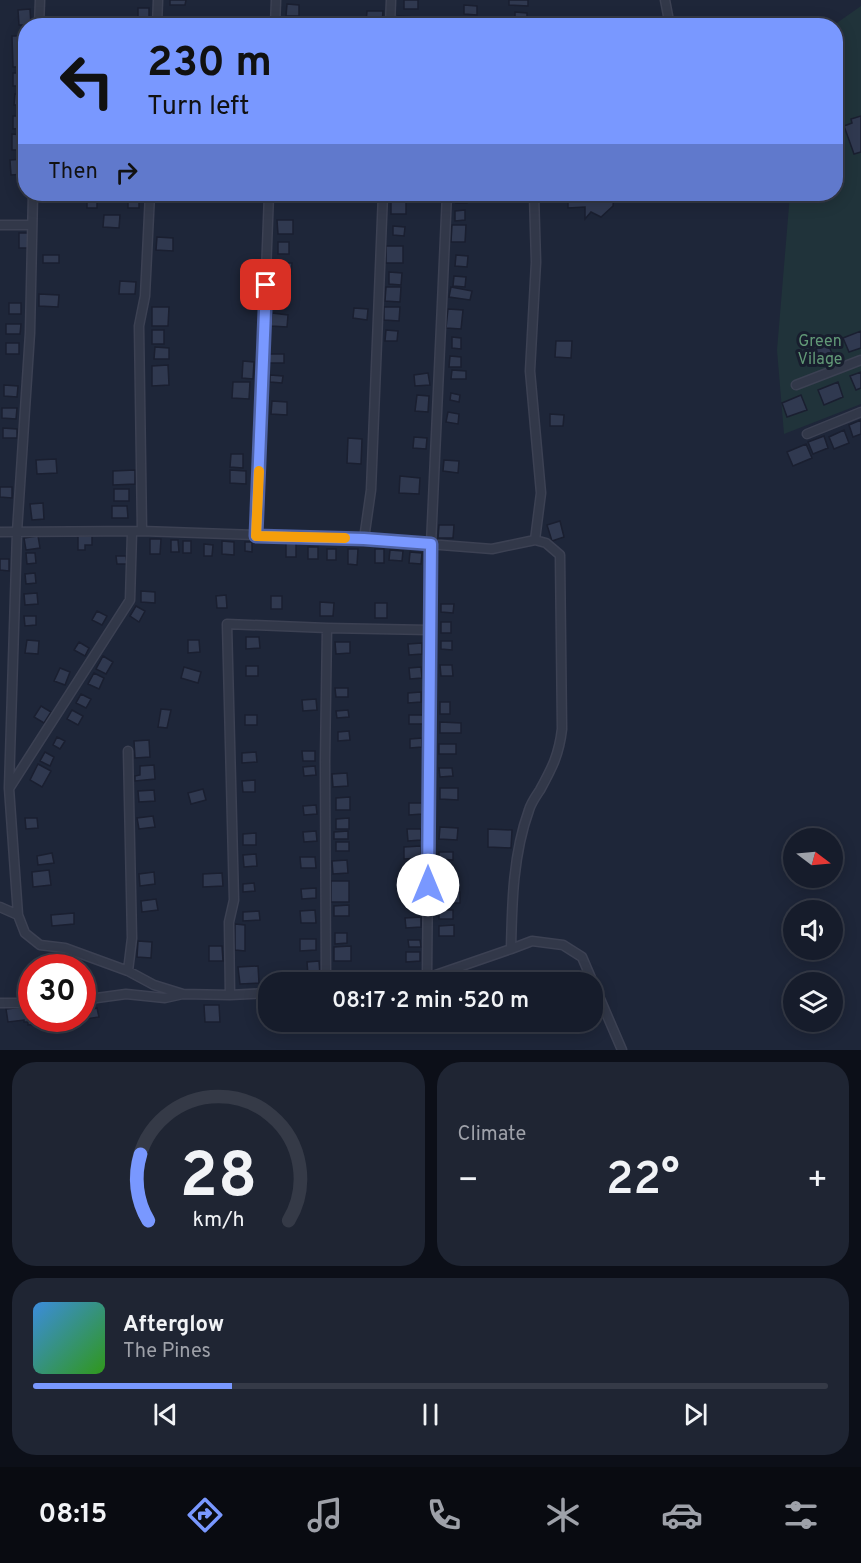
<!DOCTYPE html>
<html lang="en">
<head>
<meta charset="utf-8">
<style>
  :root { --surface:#161c2b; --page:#1f2533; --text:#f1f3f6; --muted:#9ea1a9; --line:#353a47; --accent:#7998ff }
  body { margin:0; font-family:Overpass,sans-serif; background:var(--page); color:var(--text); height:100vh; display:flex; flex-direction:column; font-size:22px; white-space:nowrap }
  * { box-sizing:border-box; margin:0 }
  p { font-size:20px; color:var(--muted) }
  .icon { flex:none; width:33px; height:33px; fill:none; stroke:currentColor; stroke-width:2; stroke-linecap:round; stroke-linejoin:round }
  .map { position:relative; height:1050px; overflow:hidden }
  .side { display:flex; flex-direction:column; gap:12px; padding:12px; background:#0c0f18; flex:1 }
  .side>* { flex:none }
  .hud { position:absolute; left:18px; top:18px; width:825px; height:183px; border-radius:24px; box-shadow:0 3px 15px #0003,0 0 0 2px var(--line); background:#7998ff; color:#111; overflow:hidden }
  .needle { width:39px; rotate:106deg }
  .tools { position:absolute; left:783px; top:828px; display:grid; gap:12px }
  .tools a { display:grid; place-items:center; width:60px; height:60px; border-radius:50%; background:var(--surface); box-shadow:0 3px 15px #0003,0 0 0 2px var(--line); font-size:30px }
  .speed { position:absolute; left:18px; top:954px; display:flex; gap:12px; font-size:30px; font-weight:700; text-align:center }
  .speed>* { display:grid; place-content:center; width:78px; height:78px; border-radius:50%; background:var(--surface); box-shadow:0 3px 15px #0003,0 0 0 2px var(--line); line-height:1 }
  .speed .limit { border:9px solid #d22; background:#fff; color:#111 }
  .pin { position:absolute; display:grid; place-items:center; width:51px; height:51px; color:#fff; margin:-26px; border-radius:12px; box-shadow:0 3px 9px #0006 }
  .me { position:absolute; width:66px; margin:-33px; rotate:0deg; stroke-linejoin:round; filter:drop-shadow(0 0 4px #0008) }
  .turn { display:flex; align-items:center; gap:21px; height:126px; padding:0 30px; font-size:27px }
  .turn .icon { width:78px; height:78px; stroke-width:2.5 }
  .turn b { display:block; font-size:42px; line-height:51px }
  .then { display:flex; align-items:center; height:57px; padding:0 30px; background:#0003; gap:12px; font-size:22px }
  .big { font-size:45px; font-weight:600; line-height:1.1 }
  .side .tile { flex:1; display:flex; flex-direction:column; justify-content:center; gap:9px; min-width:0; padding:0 21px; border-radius:24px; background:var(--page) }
  .side .dial { align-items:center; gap:0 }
  .dial svg { height:156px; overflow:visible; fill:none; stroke:var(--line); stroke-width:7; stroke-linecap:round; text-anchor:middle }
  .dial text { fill:var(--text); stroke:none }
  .song { display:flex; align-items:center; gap:18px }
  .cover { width:72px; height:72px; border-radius:9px; background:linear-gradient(135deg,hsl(210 70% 55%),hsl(110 70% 35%)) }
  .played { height:6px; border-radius:3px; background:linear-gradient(90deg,var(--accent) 25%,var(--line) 25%) }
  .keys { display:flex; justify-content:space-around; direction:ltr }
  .heat { display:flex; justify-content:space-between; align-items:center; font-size:33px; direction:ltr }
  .side .tiles { flex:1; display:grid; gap:12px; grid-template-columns:1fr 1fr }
  .tile:last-child { grid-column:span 2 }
  .trip { position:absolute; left:258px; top:972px; width:345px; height:60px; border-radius:24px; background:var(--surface); box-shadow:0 3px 15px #0003,0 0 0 2px var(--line); font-weight:600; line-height:60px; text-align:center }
  .tabs { display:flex; height:96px; justify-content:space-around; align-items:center; background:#090b11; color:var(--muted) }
  .tabs .icon { width:42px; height:42px }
  .tabs .current { color:var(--accent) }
  .tabs b { font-size:27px; color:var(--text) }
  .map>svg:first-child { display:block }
  .green { fill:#20333a }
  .building { fill:#303950; stroke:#1a1f30; stroke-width:1.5 }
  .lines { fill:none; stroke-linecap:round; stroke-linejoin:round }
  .street-casing { stroke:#3c4153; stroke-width:11 }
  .street { stroke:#323849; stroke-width:8 }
  .route-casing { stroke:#4f63a6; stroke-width:15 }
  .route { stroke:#7998ff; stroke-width:10 }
  .slow { stroke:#f59e0b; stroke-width:10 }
  .labels { text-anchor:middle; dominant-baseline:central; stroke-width:6; stroke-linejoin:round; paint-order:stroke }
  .park-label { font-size:16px; fill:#629977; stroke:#181e2e }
</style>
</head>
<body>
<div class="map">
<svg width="861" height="1050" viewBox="0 0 861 1050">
  <rect width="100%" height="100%" fill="#1e2639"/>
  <path class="green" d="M861 6V404L784 434 777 350 790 194H836V26L834 25Z"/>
  <path class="building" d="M170 0H186L185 5H170Z
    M404 0H418V9H404Z
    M509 0H528V6L509 5Z
    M287 4 299 5V16H286Z
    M464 5 477 6V15L464 14Z
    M138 8H149V26H138Z
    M30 9 31 25H19L18 10Z
    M367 11H383L382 23H366Z
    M515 12 527 13V21L515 20Z
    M398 16 415 17V26H398Z
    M12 36H26V46H19V55H26V67H13Z
    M13 73H26V86H13Z
    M15 94H24V105H14Z
    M13 116H24V128L13 129Z
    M861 116V152L854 154 844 126 852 123 851 119Z
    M12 134 22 135V139H25V150H12Z
    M24 159 25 174 11 175 10 160Z
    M87 194H97V208H87Z
    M128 194H139V208H128Z
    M457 194H468L467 203H456Z
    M568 194H614L613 206 601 217 591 212 585 219V207L568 208Z
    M391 202H406V214H391Z
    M465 210V220L455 221V211Z
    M104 215H120L119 228 103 227Z
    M277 220H293V234H278Z
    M452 225H466L465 242H451Z
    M393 226 405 227 404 236 393 235Z
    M19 233H28V248H19Z
    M157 237 173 238V251L156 250Z
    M278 242H289V254H278Z
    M386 246H403V263H386Z
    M43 255H59V263H43Z
    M456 255 468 256 467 267 455 266Z
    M277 263H292L291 274H277Z
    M389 272 402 273 401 285 389 284Z
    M454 276 466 277 465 287 453 286Z
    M120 281 136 282 135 294H119Z
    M386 287H401L400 302 385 301Z
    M451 287 472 291 470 300 449 297Z
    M39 294 59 295 58 307 39 306Z
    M9 303H21V314H9Z
    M152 307H169L168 326H152Z
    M384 307H400L399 321 384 320Z
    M354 308 368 309 367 320 353 318Z
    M448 309 463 310 461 329 446 328Z
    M272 313 288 315 287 327 271 326Z
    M6 324H21L20 334H6Z
    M152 330H164V344H152Z
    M386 330 398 331 397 341H385Z
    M861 331V348L849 352 843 338Z
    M452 337 461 338V349L452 348Z
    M556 341H572L571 358 555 357Z
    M6 343H19V354H6Z
    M828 344 834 358 815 366 809 352Z
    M155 347 169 348V359H154Z
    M269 354H284V363H269Z
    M450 356 461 357V367H449Z
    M243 361 254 362 253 379 242 378Z
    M168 365 169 385 152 386V366Z
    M452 370 466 371V379H451Z
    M861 372V388L856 390 850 376Z
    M428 373 430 385 415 386 414 375Z
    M270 375 283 376 282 383 270 382Z
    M233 382H250L249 399 232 398Z
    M838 382 843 397 824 405 818 390Z
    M4 385 18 386 17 397 4 396Z
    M451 393 460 395 459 402 450 400Z
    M417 395 429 396 428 412 415 411Z
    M801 395 807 410 787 417 782 403Z
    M272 401 287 402V415L271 414Z
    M2 408H17L16 419 2 418Z
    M448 412 459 414 458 424 446 422Z
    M550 414 564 415 563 426H550Z
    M861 420V434L853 437 849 425Z
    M3 428 17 429V438H3Z
    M844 430 849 443 834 449 829 437Z
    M824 436 828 448 813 454 808 442Z
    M414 437 427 438 426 449 413 448Z
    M348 438 362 439 361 464 347 463Z
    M806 444 812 458 793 466 787 452Z
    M231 454H243V468L230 467Z
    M56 459 57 473 37 474 36 460Z
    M444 460 459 461 458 473 443 471Z
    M135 470V484L113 485V471Z
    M230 470 246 471V484L230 483Z
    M400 476 420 478 419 494 399 493Z
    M0 487H12V498L0 497Z
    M114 489H129V501H114Z
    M43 503 44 519 32 520 30 504Z
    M112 506H127L128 518H112Z
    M560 521 564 537 552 541 547 525Z
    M439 525H454L453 538H438Z
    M38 536 40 548 26 550 24 538Z
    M78 536H92V545H85V550H78Z
    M150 539H161L160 554H150Z
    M171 540H178L179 552H171Z
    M183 541H191V553H183Z
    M222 541 234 542V555L222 554Z
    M245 542H252V552L245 551Z
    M286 543H296V557H286Z
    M204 544 213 545 212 556H204Z
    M308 547H318V559H308Z
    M327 549H336V560H327Z
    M348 549H358L357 565 348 564Z
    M375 549H384V563H375Z
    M390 550 403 551 402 561 389 560Z
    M410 552 422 553 421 564 409 563Z
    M26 553H35L36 563 27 564Z
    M116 556H126L127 564H117Z
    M0 559H9V571L0 570Z
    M35 573 36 583 26 584 25 574Z
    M141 591 155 592V603L141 602Z
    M37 593 38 604 25 605 24 594Z
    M226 595 227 608H217L216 596Z
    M271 596H282V609H271Z
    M320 602 334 603 333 616H320Z
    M375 603H387V618H375Z
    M441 604H454L453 613 441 612Z
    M136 606 145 611 139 622 130 616Z
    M97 611 107 616 102 625 92 620Z
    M24 616H36V625L25 626Z
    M441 622H451V633H441Z
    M246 637H259L260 648 246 649Z
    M27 640 39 641 38 654 25 653Z
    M188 640H199L200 652 188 653Z
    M441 641H452V650L441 649Z
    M79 642 89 648 85 656 74 650Z
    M335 642H350V653L336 654Z
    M422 643V654L409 655 408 644Z
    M103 656 113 662 106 674 96 669Z
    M440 665H452L453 676H441Z
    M246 666H258V676H246Z
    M184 667 201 672 198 683 181 678Z
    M421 667 422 678 410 679 409 668Z
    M60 668 70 672 65 685 54 681Z
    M94 673 104 678 99 689 88 684Z
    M335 688H348V697H336Z
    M421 692V702L408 703V693Z
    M81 694 91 699 86 708 76 703Z
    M316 699 317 710 303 711 302 700Z
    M440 702H450V714H440Z
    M41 706 51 712 44 723 34 717Z
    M161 709 171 710 167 728 158 727Z
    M72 710 83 716 78 725 67 719Z
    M348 710 349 717 337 718 336 711Z
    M245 715H257V725H245Z
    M409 715H424V724H409Z
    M440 722 461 723V733H440Z
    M349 731 350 740 338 741V732Z
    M57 737 65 741 60 749 53 745Z
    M422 738V747L410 748V739Z
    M149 740 150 757 135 758 134 741Z
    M439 744H456V754H439Z
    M302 751H315V761H303Z
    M45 752 54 757 50 766 40 761Z
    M256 752 257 762 242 763V753Z
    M38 764 51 771 42 787 30 780Z
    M154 765 155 779 135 781V776L140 775V766Z
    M315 766 316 775 304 776 303 767Z
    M439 768H452L453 776 440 777Z
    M347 773 348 786 333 787 332 774Z
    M255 780V792H243L242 781Z
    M440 788H458V800L440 799Z
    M203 789 206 800 191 804 188 793Z
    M154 790 155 801 139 802 138 791Z
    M350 797V810H336V798Z
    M409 803H422V814L409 815Z
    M316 805 317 814 304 815 303 806Z
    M153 816 155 827 139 829 137 818Z
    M25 818H37L38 828 26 829Z
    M349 818V829H336V819Z
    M440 827 458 828 457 840 439 839Z
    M407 829H421V840L408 841Z
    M488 829 512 830 511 848 488 847Z
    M316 831 317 841 304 842 303 832Z
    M348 831V839H334V832Z
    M256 833V845H243V834Z
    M336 842H349V851H336Z
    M421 846V858L404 859V847Z
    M439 852H453V860L439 859Z
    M52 853 54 863 38 865 37 856Z
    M256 854 257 866 244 867 243 855Z
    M300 857H315L316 868H301Z
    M347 860 348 873 333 874 332 861Z
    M422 869V880H406V870Z
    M49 870 51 885 33 887 32 872Z
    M439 871H453V881H438Z
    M154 872 155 884 140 886 139 874Z
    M222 873 223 886 203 887V874Z
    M331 881H349V902H331Z
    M254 883 255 891 243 892V884Z
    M316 888V898L302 899 301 889Z
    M408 892H421V902L408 903Z
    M460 892V903H438V893Z
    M156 899 158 910 142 912 141 901Z
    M349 905V916H334V906Z
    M315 910 316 923H301L300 911Z
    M439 910H453V919H439Z
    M259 911 260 920 243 921V912Z
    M74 913V924L52 926 51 915Z
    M421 917V927L406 928 405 918Z
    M235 924 245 925V951L235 950Z
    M454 925V936H439V926Z
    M335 933H347V943L335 944Z
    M300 939H316V950L300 951Z
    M408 940H420L421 947H409Z
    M138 941 152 942 151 958 137 957Z
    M209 946H222L223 961H209Z
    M351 946V961H334V947Z
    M406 952H420V961L406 962Z
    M319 961 320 975H308L307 962Z
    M258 966 259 983 240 984 238 967Z
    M464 976 466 982H452L451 979Z
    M204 1005H219L220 1022H205Z
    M32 1006V1018H37L38 1024 28 1025V1022H24V1020L8 1022 6 1009Z
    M97 1008 99 1017 86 1019 84 1011Z"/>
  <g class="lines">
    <g class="street-casing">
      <path id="street" d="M665 0 670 26
        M39 26 40 0
        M157 26 158 0
        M275 26 276 0
        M390 26 391 0
        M0 225H32
        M796 385 861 360
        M807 434 861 412
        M142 531 139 326 145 296 150 194
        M0 532 142 531 364 539 492 549 535 540 541 493 530 371 536 262 534 194
        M256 536 269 194
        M364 539 371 490 383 194
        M128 751 132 938 128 971
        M10 787 130 600 132 532
        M0 907 18 915 25 933 40 945 65 948 128 971 154 985 183 994 230 995 268 993
        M18 915 9 788 17 532 30 333 33 194
        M511 949 532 941 563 945 582 957 622 1050
        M427 978 431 544 447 194
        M326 982 325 761 327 628
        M389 982 427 978 511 949C512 902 513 854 529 810 531 803 536 796 540 790 552 768 559 755 562 729L560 555 546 543 535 540
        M230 995 229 922 234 900 227 624 327 628 429 630
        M82 1000 126 994 165 998 183 994
        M0 1003H32"/>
    </g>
    <use href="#street" class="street"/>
  </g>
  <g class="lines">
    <g class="route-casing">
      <path id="route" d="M266 285 256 536 364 539 431 544 428 885"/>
    </g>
    <use href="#route" class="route"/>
    <path class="slow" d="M259 471 256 536 345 538"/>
  </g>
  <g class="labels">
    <g class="park-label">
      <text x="820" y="342">Green<tspan x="820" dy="18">Vilage</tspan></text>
    </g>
  </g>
</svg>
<div class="tools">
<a><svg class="needle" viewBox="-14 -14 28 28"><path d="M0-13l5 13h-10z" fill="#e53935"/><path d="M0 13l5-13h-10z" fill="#9ea1a9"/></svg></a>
<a><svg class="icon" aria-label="sound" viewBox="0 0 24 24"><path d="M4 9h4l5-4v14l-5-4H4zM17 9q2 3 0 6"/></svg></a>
<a><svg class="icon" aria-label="layers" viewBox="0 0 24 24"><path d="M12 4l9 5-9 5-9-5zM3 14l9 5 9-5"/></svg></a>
</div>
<div class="speed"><div class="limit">30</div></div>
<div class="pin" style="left:266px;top:285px;background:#d93025"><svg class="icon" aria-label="arrive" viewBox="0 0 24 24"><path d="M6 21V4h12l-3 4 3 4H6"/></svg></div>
<svg class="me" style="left:428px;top:885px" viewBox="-20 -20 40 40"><circle r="19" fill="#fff"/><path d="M0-13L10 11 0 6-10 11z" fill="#7998ff"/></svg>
<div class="trip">08:17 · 2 min · 520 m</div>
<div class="hud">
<div class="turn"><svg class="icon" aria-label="left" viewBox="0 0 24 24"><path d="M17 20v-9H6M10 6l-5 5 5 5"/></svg><div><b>230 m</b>Turn left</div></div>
<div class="then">Then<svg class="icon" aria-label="right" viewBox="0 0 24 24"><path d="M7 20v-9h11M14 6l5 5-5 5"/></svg></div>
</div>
</div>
<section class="side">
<div class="tiles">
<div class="tile dial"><svg viewBox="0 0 100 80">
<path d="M14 69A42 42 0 1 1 86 69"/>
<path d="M14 69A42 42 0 0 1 10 35" stroke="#7998ff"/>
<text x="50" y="56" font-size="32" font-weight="700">28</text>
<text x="50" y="72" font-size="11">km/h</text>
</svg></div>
<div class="tile"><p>Climate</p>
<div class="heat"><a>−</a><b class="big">22°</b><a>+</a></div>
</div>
<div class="tile">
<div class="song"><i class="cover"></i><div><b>Afterglow</b><p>The Pines</p></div></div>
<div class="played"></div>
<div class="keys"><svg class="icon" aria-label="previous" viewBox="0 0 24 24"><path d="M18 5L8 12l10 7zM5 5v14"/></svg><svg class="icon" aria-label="pause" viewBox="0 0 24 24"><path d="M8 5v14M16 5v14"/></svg><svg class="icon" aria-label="next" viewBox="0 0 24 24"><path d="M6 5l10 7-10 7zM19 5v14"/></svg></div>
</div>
</div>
</section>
<nav class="tabs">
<b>08:15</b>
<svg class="icon current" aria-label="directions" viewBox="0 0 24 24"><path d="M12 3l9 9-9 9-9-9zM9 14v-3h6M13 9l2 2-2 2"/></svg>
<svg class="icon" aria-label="music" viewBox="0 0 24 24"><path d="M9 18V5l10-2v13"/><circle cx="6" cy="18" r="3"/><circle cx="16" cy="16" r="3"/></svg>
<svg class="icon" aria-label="phone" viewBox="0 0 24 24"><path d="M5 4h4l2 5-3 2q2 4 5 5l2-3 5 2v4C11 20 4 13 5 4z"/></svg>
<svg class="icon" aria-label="climate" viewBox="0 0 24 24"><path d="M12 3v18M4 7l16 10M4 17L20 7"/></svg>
<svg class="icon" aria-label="car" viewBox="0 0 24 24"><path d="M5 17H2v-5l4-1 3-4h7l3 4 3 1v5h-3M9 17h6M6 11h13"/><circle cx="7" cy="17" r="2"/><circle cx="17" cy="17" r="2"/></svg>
<svg class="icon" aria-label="filters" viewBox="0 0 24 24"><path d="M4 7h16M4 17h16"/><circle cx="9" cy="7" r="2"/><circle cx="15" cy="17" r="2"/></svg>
</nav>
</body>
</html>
